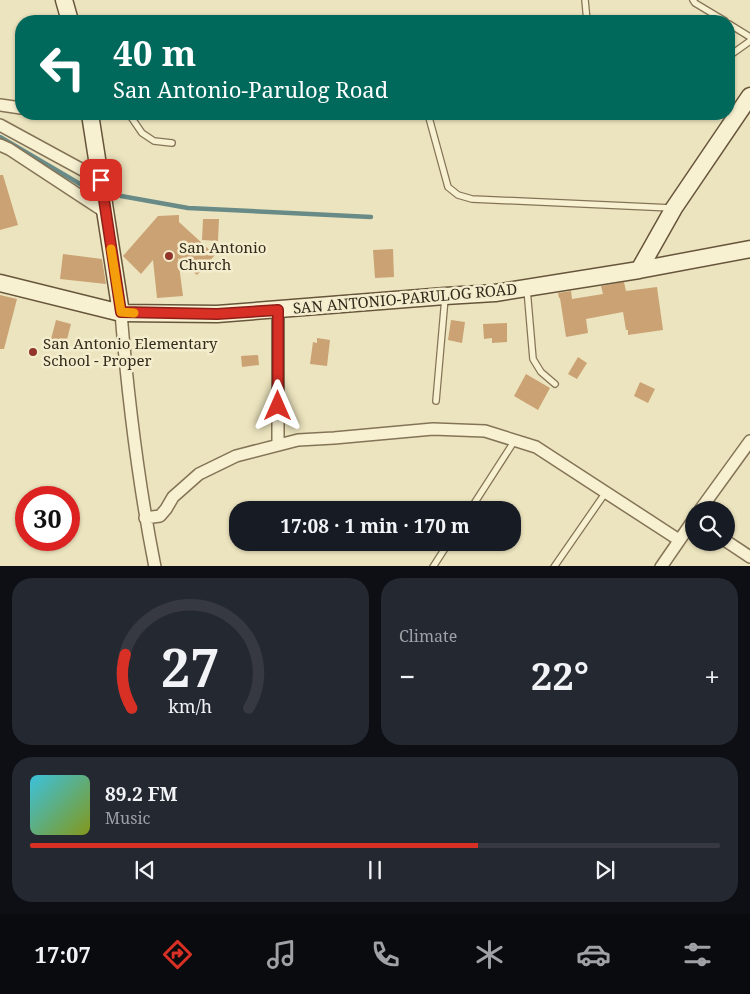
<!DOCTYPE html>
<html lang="en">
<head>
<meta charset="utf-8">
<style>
  :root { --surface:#171b24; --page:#242831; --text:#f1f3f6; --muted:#9ea1a6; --line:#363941; --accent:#d93025 }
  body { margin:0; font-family:"Noto Serif",serif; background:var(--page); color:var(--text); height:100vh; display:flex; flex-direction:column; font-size:19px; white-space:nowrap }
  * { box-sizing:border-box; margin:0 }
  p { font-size:16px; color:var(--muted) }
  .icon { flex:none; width:28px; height:28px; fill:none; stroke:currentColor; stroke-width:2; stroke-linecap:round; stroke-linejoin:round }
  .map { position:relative; height:566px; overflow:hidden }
  .drawer { display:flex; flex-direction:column; gap:12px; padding:12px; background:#0d0f14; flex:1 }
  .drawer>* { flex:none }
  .top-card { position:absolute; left:15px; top:15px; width:720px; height:105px; border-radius:20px; box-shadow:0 1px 4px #0004; background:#00695c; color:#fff; overflow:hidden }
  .tools { position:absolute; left:685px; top:501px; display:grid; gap:10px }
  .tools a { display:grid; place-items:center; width:50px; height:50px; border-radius:50%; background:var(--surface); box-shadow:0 1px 4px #0004; font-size:25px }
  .speed { position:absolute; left:15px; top:486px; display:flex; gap:10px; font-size:25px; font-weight:700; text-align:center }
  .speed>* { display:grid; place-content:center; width:65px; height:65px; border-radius:50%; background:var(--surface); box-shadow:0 1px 4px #0004; line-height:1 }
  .speed .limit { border:8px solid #d22; background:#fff; color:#111 }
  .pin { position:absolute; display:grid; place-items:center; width:42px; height:42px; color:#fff; margin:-21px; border-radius:10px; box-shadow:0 2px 8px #0006 }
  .me { position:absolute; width:55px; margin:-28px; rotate:0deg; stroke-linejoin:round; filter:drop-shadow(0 0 4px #0008) }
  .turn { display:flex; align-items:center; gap:18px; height:105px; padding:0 15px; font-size:22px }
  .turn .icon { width:65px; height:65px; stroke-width:2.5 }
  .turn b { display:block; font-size:35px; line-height:42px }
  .big { font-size:38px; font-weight:700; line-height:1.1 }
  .drawer .card { flex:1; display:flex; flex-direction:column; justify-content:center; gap:8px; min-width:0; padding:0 18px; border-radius:20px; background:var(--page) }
  .drawer .dial { align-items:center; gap:0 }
  .dial svg { height:130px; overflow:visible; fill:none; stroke:var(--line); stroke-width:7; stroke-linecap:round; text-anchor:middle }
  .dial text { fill:var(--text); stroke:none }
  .song { display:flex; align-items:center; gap:15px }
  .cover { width:60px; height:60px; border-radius:8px; background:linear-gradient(135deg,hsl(190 70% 55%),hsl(70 70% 35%)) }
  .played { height:5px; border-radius:2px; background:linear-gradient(90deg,var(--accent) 65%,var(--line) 65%) }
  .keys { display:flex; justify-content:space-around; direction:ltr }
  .heat { display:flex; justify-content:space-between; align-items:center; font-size:28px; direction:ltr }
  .drawer .tiles { flex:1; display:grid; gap:12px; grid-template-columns:1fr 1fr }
  .card:last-child { grid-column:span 2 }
  .trip { position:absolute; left:229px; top:501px; width:292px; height:50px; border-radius:20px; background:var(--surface); box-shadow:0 1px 4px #0004; font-weight:700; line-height:50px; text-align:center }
  .menu { display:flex; height:80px; justify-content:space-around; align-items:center; background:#090b0e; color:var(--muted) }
  .menu .icon { width:35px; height:35px }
  .menu .current { color:var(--accent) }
  .menu b { font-size:22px; color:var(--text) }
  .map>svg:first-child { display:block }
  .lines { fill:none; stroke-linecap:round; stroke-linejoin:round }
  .stream { stroke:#698b87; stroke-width:4.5 }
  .building { fill:#caa274 }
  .lane-casing { stroke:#847457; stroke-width:8 }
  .street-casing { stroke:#847457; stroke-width:14 }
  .secondary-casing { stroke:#66553b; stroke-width:19 }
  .lane { stroke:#f8f1d1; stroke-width:5.5 }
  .street { stroke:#f8f1d1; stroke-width:11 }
  .secondary { stroke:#f8f1d1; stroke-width:16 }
  .route-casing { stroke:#8d1f18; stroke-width:12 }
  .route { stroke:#d93025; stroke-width:9 }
  .slow { stroke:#f59e0b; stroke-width:9 }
  .poi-dot { fill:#923429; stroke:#f4edcd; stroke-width:2 }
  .labels { text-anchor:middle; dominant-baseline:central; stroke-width:5; stroke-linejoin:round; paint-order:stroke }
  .poi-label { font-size:15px; fill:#342a1c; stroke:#f4edcd; text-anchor:start }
  .street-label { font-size:15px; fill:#342a1c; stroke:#f4edcd }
</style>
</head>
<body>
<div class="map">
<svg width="750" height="567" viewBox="0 0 750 567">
  <rect width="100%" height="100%" fill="#ece4be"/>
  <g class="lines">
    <path class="stream" d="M0 137 92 191
      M121 196 188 208 371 217"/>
  </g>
  <path class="building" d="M0 175H3L18 225 0 230Z
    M179 215V222L215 255 197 275 178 258 183 296 157 298 153 260 141 274 123 256 158 216Z
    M203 219H219L218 241 202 240Z
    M393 249 394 277 375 278 373 250Z
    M63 254 102 259 106 284 60 279Z
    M624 282 626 291 657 287 663 330 628 335V330H626L623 312 586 319 588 333 566 337 560 298H559L558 293 571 291 572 299 603 294 601 286Z
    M0 295 17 299 4 349H0Z
    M56 320 71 324 64 351 49 347Z
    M451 320 465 322 462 343 448 340Z
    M507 323V342L492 343V338L484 339 483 324Z
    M317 338 330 340 327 366 310 364 313 342 317 343Z
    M258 355 259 365 242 367 241 356Z
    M578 357 587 363 577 379 568 374Z
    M526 374 550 388 538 410 514 396Z
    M640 382 655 389 648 403 634 396Z"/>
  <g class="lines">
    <g class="lane-casing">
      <path id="lane" d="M585 0 587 21
        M693 0 695 3 725 21
        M729 24 750 37
        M729 56 750 41
        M129 114 142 133 154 141 172 143
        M428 114 448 187 458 195 472 199 672 208
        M527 289 533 359 541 372 555 384
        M436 401 445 298
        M470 510 515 440
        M433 567 449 542
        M554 567 606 492"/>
    </g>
    <g class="street-casing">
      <path id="street" d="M0 105 21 108
        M0 125 101 180
        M0 145 9 149 105 212
        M121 313C128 398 138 482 155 567
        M278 444V310
        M700 510 750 441
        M145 518 160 516 166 509 173 497 199 474 236 456 298 440 334 438 433 429 485 431 536 447 679 540
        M726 541 750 557
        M661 567 694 519"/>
    </g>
    <g class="secondary-casing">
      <path id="secondary" d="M64 0 70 21
        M90 114 121 313
        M639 270 674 208 750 96
        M0 283 121 313 217 314 445 296 495 293 639 270 750 249"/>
    </g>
    <use href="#lane" class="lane"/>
    <use href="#street" class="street"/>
    <use href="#secondary" class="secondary"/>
  </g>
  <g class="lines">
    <g class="route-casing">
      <path id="route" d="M101 180 121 312 217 314 278 310V406"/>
    </g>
    <use href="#route" class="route"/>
    <path class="slow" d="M111 249 121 312 134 313"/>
  </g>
  <g class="poi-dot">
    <circle cx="169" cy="256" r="5"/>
    <circle cx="33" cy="352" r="5"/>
  </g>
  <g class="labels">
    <g class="poi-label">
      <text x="179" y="247">San Antonio<tspan x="179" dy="17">Church</tspan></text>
      <text x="43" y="343">San Antonio Elementary<tspan x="43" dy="17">School - Proper</tspan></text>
    </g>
    <g class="street-label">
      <text transform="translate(405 298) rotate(-5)">SAN ANTONIO-PARULOG ROAD</text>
    </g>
  </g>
</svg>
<div class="tools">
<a><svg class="icon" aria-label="search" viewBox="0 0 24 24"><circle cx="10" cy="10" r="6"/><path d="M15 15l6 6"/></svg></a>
</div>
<div class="speed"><div class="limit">30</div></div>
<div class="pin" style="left:101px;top:180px;background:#d93025"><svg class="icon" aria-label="arrive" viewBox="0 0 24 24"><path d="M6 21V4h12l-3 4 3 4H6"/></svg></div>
<svg class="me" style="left:278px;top:406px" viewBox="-20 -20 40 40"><path d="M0-17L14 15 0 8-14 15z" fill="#d93025" stroke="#fff" stroke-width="4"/></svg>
<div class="trip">17:08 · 1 min · 170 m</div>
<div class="top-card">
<div class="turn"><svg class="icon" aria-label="left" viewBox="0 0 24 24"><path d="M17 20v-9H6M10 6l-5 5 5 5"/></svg><div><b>40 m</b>San Antonio-Parulog Road</div></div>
</div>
</div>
<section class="drawer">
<div class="tiles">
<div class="card dial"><svg viewBox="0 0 100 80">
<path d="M14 69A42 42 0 1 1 86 69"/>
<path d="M14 69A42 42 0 0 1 10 36" stroke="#d93025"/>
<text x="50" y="56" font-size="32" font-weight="700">27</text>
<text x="50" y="72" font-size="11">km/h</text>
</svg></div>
<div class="card"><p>Climate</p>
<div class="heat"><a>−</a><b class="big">22°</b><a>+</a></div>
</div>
<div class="card">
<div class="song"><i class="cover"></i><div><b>89.2 FM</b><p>Music</p></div></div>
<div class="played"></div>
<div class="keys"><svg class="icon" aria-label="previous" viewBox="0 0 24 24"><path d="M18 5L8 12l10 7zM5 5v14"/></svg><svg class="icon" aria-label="pause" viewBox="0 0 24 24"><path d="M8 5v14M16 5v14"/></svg><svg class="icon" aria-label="next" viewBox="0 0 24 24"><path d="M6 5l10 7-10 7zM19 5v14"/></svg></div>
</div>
</div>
</section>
<nav class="menu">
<b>17:07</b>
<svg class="icon current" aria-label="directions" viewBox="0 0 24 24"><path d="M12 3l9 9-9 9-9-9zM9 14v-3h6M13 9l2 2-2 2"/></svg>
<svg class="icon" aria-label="music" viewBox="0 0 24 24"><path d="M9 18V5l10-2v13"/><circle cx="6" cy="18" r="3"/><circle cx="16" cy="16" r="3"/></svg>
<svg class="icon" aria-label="phone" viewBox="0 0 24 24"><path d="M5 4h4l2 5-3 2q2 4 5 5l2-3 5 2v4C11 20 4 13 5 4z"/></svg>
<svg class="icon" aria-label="climate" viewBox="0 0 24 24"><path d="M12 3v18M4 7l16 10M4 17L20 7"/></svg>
<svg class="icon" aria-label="car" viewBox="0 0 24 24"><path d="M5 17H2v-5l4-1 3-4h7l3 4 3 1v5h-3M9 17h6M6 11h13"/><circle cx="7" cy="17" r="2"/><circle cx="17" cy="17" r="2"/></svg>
<svg class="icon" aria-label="filters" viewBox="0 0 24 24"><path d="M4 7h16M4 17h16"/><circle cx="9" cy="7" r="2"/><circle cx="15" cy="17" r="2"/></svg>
</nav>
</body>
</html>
